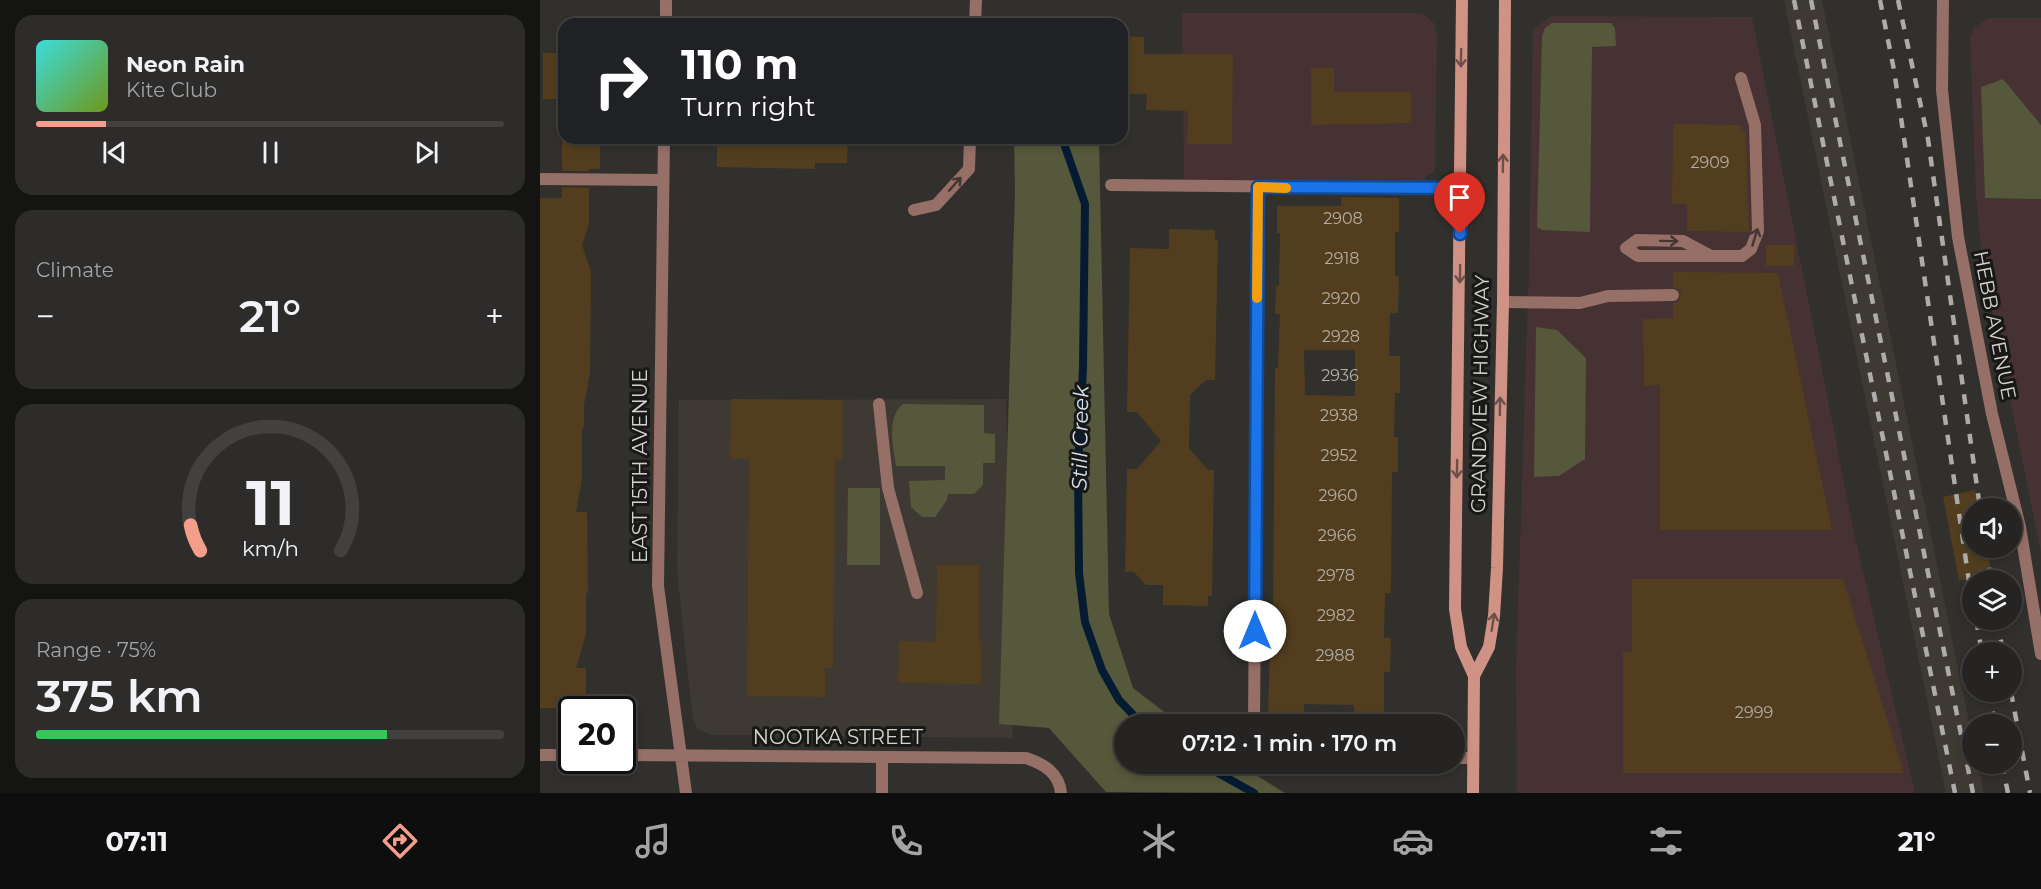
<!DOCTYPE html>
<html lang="en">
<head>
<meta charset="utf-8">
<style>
  :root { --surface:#252422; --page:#2d2c2a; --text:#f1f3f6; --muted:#a3a4a5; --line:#424140; --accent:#f49d8b }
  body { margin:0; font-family:Montserrat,sans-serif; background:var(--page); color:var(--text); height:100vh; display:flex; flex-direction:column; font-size:22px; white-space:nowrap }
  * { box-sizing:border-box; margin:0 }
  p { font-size:20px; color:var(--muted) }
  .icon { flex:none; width:33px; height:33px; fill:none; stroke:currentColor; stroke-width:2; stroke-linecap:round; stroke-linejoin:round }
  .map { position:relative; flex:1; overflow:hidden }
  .sheet { display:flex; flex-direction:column; gap:15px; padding:15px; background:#141413; width:540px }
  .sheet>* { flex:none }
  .banner { position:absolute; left:18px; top:18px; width:570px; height:126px; border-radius:18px; box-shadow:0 3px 9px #0003,0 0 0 2px var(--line); background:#202124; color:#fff; overflow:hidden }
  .fabs { position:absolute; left:1422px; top:498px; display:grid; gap:12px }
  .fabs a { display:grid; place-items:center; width:60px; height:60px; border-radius:50%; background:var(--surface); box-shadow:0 3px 9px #0003,0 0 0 2px var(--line); font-size:30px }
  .speed { position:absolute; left:18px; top:696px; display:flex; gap:12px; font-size:30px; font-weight:700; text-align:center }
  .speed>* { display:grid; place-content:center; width:78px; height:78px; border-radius:50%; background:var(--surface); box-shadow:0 3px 9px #0003,0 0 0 2px var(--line); line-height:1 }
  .speed .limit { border:3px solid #111; border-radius:9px; background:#fff; color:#111 }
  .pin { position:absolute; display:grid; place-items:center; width:51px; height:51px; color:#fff; margin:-62px -26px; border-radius:50% 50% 50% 0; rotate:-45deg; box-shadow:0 0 6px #0007 }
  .pin .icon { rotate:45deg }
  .me { position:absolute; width:66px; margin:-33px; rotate:0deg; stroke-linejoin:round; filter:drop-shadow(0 0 4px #0008) }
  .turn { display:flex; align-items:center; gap:21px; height:126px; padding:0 24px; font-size:27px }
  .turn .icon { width:78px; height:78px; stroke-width:2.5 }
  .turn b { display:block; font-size:42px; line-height:51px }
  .big { font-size:45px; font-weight:600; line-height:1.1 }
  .sheet .tile { flex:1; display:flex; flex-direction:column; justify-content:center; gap:9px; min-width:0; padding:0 21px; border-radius:18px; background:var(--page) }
  .sheet .dial { align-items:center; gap:0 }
  .dial svg { height:156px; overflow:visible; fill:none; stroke:var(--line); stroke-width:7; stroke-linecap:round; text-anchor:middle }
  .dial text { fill:var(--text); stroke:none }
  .song { display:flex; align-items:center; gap:18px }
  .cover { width:72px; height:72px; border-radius:9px; background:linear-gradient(135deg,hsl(180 70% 55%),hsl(80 70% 35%)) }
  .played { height:6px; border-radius:3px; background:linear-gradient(90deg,var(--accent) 15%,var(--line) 15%) }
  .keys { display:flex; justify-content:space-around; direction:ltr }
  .heat { display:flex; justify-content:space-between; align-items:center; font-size:33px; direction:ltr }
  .charge { height:9px; border-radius:4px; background:linear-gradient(90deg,#34c759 75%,var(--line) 0) }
  .trip { position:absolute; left:574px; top:714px; width:351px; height:60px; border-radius:30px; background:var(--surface); box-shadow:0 3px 9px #0003,0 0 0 2px var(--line); font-weight:600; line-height:60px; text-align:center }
  .tabs { display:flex; height:96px; justify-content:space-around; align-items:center; background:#0f0e0e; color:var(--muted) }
  .tabs .icon { width:42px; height:42px }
  .tabs .current { color:var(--accent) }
  .tabs b { font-size:27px; color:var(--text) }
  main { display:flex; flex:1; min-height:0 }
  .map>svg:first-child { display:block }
  .commercial { fill:#463133 }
  .built { fill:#3e3932 }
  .green { fill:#55583a }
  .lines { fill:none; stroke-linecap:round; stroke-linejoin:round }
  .stream { stroke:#041b32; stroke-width:8 }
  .building { fill:#523e1e; fill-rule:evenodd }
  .service { stroke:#966f67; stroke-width:12 }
  .minor { stroke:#966f67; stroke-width:12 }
  .secondary { stroke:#d09285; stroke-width:12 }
  .rail { stroke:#adacaa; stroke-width:4.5; stroke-dasharray:10 10; stroke-linecap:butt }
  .oneway { stroke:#6b4f48 }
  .oneway2 { stroke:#443633 }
  .route-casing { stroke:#114b97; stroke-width:15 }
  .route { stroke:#1a73e8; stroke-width:10 }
  .slow { stroke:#f59e0b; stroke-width:10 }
  .labels { text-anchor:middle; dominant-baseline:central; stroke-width:6; stroke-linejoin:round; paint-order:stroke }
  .number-label { font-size:16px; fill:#b3ada4 }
  .street-label { font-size:20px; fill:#d3d2d1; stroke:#181817 }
  .water-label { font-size:21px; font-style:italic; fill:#d1e3f7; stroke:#181817 }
</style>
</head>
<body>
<main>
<section class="sheet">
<div class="tile">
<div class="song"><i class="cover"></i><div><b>Neon Rain</b><p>Kite Club</p></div></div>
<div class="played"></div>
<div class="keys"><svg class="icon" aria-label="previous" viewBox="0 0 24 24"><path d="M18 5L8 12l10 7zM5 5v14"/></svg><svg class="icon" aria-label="pause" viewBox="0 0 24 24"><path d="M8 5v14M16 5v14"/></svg><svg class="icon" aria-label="next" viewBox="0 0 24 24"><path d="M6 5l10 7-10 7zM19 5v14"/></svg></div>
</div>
<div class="tile"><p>Climate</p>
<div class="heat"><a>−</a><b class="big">21°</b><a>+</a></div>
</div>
<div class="tile dial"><svg viewBox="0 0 100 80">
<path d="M14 69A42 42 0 1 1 86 69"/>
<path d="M14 69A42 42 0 0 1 9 56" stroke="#f49d8b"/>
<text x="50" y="56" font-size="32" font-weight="700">11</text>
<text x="50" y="72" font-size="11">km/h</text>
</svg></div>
<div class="tile"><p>Range · 75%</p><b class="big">375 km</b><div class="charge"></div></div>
</section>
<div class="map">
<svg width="1501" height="793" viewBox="0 0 1501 793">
  <rect width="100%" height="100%" fill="#31302d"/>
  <path class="commercial" d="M642 13H880L885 15 894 23 897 34 895 168 894 172 885 177V188L644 186Z
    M1012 16 1212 17 1314 532 1375 793H977L976 669 989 264 993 29Z
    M1452 18H1501V552L1456 331 1441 247 1436 196 1430 38 1434 28 1445 20Z"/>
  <path class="built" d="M1244 0H1282L1432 737V764H1438L1444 793H1406Z
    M466 399 473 738 173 735 168 734 157 728 153 718 149 685 137 571 139 400Z"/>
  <path class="green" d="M1012 23H1071L1075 28 1076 46 1052 47 1050 232 1002 230 997 227 1002 36 1005 28Z
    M1463 79 1501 125V199L1445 198 1441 87Z
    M474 138H559L569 614 593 688 640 724H585V764H698L745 793 566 792 509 728 459 724 475 192Z
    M996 327 1017 330 1046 358 1045 459 1019 476 994 477Z
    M363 404 444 405V433L455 434V463H443V485L434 494H408L407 500 395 517H382L371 507 369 481 405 480V466H356C353 446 346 418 363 404Z
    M308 488H340V565H307Z"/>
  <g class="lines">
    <path class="stream" d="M522 138 545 204 543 368 538 468 539 573 545 622 562 670 579 700 602 724
      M662 764 714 793"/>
  </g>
  <path class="building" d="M582 36 604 37V54H693L692 144H647L648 111 606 110 607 94H582Z
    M3 53H24V99H3Z
    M771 68H794V92H871V123L771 125Z
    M1133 124 1201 125V131H1206L1209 232 1147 231V204H1132Z
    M177 138H308L307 163H275V169L177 167Z
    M22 141H60V169H49V171H22Z
    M22 187 49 188V224L42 245 51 272 50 373 44 405V428H42V479L36 512H47L48 593H46V634L36 668H46V708H0V198H22Z
    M801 197 859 198V232H855V276L859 277 858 313H850L849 356H860V393H855L854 437H858V472H852L851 593H845L844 638H851L850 672H844V712H814V705L764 704V716H728L731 614H733L735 368H738L740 314H735L736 286H739L740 233H737V206H801ZM764 350H815V396L765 395Z
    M629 229 675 230V240H678L675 380H666L650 395 649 448 668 470H674L672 596H668V606L623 605V585H606L594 572H585L587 469H597L621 441 597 412H587L590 248 629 249Z
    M1226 245H1255L1254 266H1226Z
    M1133 272 1238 273 1292 530H1120V385L1104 386 1103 319 1133 318V303L1138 302 1141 295 1140 290 1133 287Z
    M191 399 302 400V460H295L293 668H285V697L207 696 209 459H190Z
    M1435 490 1439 508H1432V548H1446L1453 580H1419L1403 497Z
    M397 565H439V642H441V684L358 683 359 641 396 642Z
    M1092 579H1303L1364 773H1083V652H1092Z"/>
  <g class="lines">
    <path class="service" d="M435 24 436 0
      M0 179 123 180
      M571 185 921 188
      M374 210 396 205 429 169 430 138
      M1171 256 1143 241 1097 240 1086 248 1098 256H1202L1211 249 1218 231 1215 125 1201 78
      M963 302 1040 303 1068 296 1133 295
      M339 404 348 488 377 593
      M714 724 718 187
      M342 793V758"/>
    <path class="minor" d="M126 0V24
      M1403 0 1402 90 1418 237 1452 414 1480 527 1501 654
      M124 138 118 586 146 793
      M0 755H32
      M82 755 486 758C504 764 519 773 521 793
      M915 758H933"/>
    <path class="secondary" d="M922 0 915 609 921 647 934 676 933 793
      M934 676 949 647 954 616 957 568 963 302 965 0"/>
    <path class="rail" d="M1254 0 1415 793
      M1271 0 1433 793
      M1340 0 1354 70 1432 602
      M1358 0 1388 139 1440 508
      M1446 548 1451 580
      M1436 620 1442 652
      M1457 620 1463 652
      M1449 692 1455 724
      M1471 692 1490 793
      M1462 764 1468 793"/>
  </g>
  <defs><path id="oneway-shaft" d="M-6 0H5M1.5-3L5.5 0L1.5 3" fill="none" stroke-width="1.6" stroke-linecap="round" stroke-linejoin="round" transform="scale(1.5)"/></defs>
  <g class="oneway">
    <use href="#oneway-shaft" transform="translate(921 58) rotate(91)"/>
    <use href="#oneway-shaft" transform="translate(963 163) rotate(-89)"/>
    <use href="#oneway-shaft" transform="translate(920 274) rotate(91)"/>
    <use href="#oneway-shaft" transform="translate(960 406) rotate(-89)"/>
    <use href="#oneway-shaft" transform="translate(917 469) rotate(91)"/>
    <use href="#oneway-shaft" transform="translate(953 622) rotate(-81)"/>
  </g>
  <g class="oneway2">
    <use href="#oneway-shaft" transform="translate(415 184) rotate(-48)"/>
    <use href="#oneway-shaft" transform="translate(1215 237) rotate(-73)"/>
    <use href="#oneway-shaft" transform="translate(1129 241) rotate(1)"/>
  </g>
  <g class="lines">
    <g class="route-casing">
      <path id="route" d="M715 631 718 187 921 188 920 234"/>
    </g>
    <use href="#route" class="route"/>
    <path class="slow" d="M717 298 718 187 746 188"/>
  </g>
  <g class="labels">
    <g class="number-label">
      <text x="1170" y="162">2909</text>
      <text x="803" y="218">2908</text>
      <text x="802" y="258">2918</text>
      <text x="801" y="298">2920</text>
      <text x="801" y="336">2928</text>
      <text x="800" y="375">2936</text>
      <text x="799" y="415">2938</text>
      <text x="799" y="455">2952</text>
      <text x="798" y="495">2960</text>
      <text x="797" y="535">2966</text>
      <text x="796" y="575">2978</text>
      <text x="796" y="615">2982</text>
      <text x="795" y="655">2988</text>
      <text x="1214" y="712">2999</text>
    </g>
    <g class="street-label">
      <text transform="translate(1455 325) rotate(79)">HEBB AVENUE</text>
      <text transform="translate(940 394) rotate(-89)">GRANDVIEW HIGHWAY</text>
      <text transform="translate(100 466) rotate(-90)">EAST 15TH AVENUE</text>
      <text x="298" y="737">NOOTKA STREET</text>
    </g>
    <g class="water-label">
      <text transform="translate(540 438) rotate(-89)">Still Creek</text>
    </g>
  </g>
</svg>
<div class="fabs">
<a><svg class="icon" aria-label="sound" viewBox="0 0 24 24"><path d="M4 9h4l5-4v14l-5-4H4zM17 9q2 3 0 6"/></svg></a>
<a><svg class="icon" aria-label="layers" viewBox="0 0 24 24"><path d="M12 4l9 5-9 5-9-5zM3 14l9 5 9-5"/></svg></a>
<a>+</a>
<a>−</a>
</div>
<div class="speed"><div class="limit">20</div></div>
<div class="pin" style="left:920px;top:234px;background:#d93025"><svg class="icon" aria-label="arrive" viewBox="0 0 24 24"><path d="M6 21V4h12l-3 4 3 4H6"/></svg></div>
<svg class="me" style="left:715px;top:631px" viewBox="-20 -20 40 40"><circle r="19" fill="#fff"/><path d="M0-13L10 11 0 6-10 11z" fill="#1a73e8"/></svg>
<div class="trip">07:12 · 1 min · 170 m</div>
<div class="banner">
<div class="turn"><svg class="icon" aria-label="right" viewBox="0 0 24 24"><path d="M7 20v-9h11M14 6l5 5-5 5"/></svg><div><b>110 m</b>Turn right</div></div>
</div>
</div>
</main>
<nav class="tabs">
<b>07:11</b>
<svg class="icon current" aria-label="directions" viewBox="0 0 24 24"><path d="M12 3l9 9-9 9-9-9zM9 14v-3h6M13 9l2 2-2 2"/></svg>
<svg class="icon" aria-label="music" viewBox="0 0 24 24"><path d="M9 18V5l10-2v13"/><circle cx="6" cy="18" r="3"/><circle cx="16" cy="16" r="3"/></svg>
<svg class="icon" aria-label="phone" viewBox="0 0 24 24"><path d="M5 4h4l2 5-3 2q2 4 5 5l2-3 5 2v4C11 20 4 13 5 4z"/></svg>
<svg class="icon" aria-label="climate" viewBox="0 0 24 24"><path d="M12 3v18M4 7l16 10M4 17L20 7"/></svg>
<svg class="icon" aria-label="car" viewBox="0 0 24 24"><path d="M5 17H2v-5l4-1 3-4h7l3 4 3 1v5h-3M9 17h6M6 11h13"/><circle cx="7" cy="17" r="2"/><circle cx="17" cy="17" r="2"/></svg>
<svg class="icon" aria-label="filters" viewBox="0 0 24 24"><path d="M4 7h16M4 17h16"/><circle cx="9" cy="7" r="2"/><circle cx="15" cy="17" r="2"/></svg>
<b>21°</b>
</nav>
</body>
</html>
